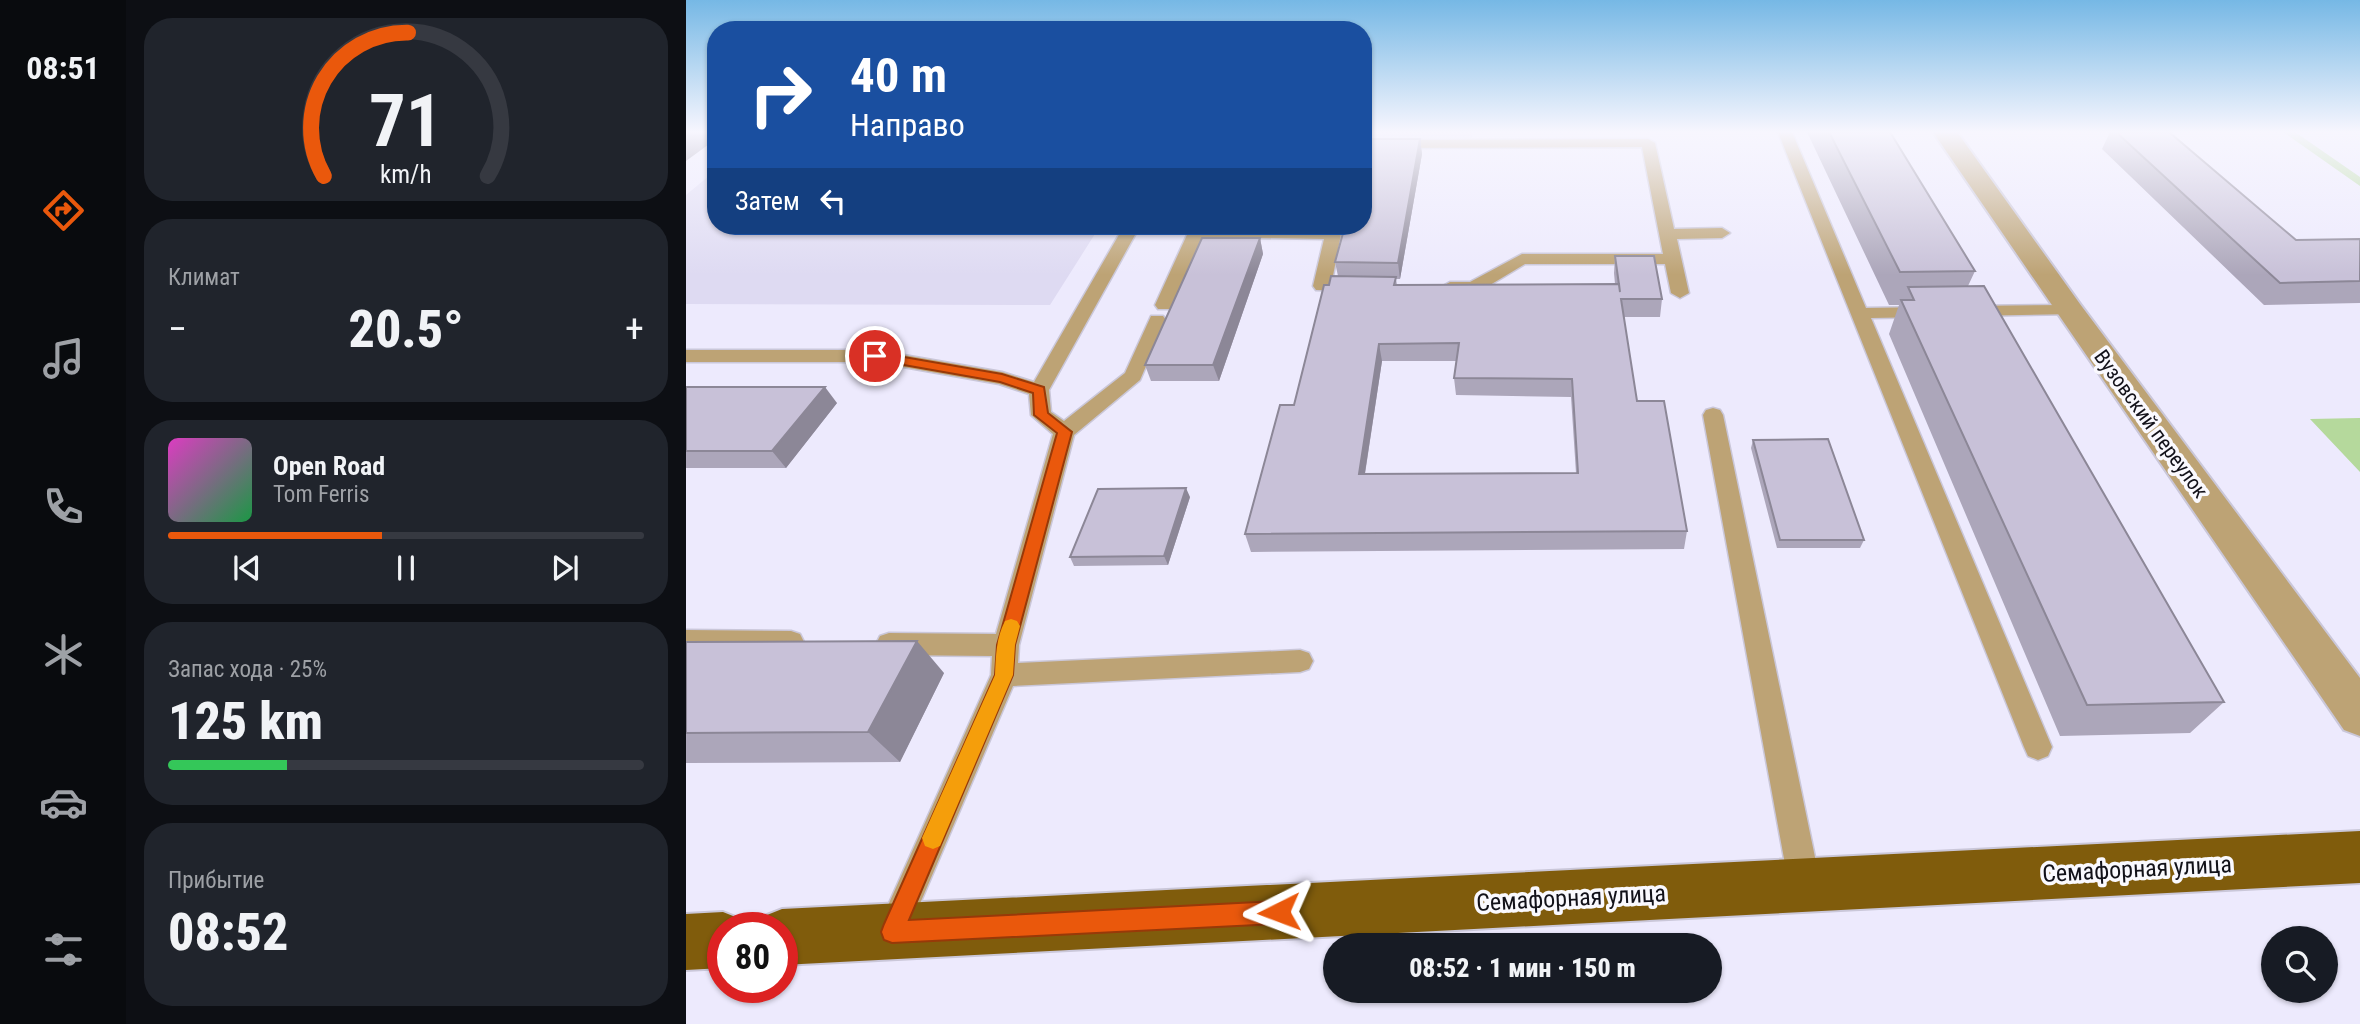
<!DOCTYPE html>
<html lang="ru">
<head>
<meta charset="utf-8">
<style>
  :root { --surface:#171b24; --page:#20242c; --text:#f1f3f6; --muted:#9ea1a6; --line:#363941; --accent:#ea580c }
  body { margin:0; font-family:"Roboto Condensed",sans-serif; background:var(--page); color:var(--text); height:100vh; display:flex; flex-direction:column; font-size:26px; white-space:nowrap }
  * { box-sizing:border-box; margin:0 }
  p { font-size:23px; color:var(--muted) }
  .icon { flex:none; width:38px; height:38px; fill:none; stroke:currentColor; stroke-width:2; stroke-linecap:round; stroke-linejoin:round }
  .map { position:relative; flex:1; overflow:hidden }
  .details { display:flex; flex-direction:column; gap:18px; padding:18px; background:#0d0f14; width:560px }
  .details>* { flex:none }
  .hud { position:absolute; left:21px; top:21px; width:665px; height:214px; border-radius:28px; box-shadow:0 2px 5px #0004; background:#1a4fa0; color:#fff; overflow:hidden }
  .controls { position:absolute; left:1575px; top:926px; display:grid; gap:14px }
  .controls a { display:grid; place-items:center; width:77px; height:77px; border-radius:50%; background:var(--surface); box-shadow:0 2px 5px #0004; font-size:35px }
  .speed { position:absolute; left:21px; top:912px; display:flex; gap:14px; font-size:35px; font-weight:700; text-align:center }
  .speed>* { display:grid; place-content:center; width:91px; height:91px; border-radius:50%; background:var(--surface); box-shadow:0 2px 5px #0004; line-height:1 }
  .speed .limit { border:10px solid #d22; background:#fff; color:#111 }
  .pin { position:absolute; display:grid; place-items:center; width:60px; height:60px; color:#fff; margin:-30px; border:4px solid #fff; border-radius:50%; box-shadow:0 2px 7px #0007 }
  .me { position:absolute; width:77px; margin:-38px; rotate:267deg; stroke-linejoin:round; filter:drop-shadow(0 0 5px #0008) }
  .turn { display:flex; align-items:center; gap:24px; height:147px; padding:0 28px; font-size:32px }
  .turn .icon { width:91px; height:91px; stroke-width:2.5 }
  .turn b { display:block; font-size:49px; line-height:60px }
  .then { display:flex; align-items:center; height:66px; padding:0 28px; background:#0003; gap:14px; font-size:26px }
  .big { font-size:52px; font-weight:800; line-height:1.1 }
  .details .widget { flex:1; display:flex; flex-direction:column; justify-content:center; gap:10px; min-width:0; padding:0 24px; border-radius:28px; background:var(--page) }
  .details .dial { align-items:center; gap:0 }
  .dial svg { height:182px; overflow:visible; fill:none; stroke:var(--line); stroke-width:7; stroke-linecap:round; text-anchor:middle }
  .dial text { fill:var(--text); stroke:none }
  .song { display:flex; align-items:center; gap:21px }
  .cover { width:84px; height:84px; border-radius:10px; background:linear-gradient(135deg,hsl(310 70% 55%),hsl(140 70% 35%)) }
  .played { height:7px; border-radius:4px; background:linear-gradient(90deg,var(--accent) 45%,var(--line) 45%) }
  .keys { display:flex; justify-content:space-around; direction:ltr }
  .heat { display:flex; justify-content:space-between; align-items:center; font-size:38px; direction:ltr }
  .charge { height:10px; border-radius:5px; background:linear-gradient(90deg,#34c759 25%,var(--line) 0) }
  .trip { position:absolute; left:637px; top:933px; width:399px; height:70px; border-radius:35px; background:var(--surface); box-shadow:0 2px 5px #0004; font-weight:800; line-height:70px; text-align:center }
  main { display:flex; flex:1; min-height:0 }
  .tab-bar { display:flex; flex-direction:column; width:126px; justify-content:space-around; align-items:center; background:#090b0e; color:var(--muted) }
  .tab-bar .icon { width:49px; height:49px }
  .tab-bar .on { color:var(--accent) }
  .tab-bar b { font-size:32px; color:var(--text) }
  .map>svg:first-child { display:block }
  .built { fill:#dedaf2 }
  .green { fill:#b5d99c }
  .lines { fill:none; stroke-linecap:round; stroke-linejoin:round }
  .service-casing { stroke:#cac7d9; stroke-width:3 }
  .minor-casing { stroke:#cac7d9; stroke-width:4 }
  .trunk-casing { stroke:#cac7d9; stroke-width:4 }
  .service { fill:#bda375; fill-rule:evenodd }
  .minor { fill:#bda375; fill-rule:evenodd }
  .trunk { fill:#805c0c; fill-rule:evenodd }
  .wall { fill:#aca6ba; fill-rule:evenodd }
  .shaded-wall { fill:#8c8797 }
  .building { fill:#c8c1d8; stroke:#8c8797; stroke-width:2; fill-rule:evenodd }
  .route { fill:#ea580c; stroke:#983908; stroke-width:2 }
  .slow { fill:#f59e0b }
  .labels { text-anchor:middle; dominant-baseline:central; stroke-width:7; stroke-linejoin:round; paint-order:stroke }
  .street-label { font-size:21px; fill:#121119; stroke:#faf9fe }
  .near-street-label { font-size:24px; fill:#121119; stroke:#faf9fe }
</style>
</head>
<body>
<main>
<nav class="tab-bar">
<b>08:51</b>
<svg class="icon on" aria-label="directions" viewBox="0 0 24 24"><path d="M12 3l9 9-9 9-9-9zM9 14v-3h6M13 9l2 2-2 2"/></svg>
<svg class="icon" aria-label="music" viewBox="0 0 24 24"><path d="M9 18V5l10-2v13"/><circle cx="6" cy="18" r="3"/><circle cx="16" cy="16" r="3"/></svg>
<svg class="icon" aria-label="phone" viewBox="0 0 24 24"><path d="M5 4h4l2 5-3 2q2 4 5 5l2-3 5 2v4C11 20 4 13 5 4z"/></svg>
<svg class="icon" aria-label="climate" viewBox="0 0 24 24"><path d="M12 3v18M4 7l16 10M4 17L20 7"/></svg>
<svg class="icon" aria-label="car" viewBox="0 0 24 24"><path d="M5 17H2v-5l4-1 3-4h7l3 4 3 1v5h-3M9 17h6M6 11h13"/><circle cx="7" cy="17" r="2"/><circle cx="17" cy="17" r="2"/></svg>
<svg class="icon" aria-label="filters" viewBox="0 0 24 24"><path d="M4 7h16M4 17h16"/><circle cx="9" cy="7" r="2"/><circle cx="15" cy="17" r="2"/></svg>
</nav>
<section class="details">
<div class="widget dial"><svg viewBox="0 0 100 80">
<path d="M14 69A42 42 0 1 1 86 69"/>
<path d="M14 69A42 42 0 0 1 51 6" stroke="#ea580c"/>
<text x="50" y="56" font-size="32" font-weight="700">71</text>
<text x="50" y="72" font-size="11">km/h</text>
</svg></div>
<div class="widget"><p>Климат</p>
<div class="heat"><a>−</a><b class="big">20.5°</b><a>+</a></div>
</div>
<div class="widget">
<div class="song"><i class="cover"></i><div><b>Open Road</b><p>Tom Ferris</p></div></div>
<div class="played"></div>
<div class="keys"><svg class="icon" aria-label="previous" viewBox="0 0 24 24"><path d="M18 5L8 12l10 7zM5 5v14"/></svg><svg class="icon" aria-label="pause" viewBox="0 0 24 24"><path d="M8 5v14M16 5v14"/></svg><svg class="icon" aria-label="next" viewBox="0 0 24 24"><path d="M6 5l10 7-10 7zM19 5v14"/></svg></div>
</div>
<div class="widget"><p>Запас хода · 25%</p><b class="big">125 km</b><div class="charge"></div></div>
<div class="widget"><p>Прибытие</p><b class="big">08:52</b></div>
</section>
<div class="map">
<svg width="1674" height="1024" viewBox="0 0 1674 1024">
  <rect width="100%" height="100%" fill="#edeafd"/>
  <path class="built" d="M677 132H786V138L677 139Z
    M30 170V226H414L364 305 0 304V195Z"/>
  <path class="green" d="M1597 132H1609L1674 177V186Z
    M1674 418V472L1624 419Z"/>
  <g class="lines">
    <g class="service-casing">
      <path id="service" d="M1092 132H1106L1180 308 1242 307 1251 312 1242 317 1185 318 1366 747 1362 756 1352 760 1342 756 1338 747Z
        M962 139 969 143 988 229 1036 228 1044 233 1036 238 991 239 1003 293 994 298 985 293 979 264H839L794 291 764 292 755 287 764 282H784L836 254H977L956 147 677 148V140Z
        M438 226H454L363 390 365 412 378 421 439 373 465 316H477L480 320 454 380 388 435 333 645 332 663 614 650 623 653 627 661 623 669 614 672 327 686 218 941 207 946 196 941 191 930 305 675 306 656 203 655 194 652 190 644 194 636 203 633 310 634 367 434 345 415 343 394 313 384 189 362H0V350H189L316 372 348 382Z
        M505 226 653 231 655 234 646 281H667L676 286 667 291 630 290 627 286 638 239 516 237 487 305 484 309H472L469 305Z
        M1383 305 1392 310 1389 314 1284 316 1275 311 1284 306Z
        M1027 408 1034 410 1037 415 1135 886 1130 897 1119 902 1108 897 1103 886 1017 415 1020 410Z
        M0 630 105 631 114 634 118 642 114 650 105 653 0 652Z"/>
    </g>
    <g class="minor-casing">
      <path id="minor" d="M1247 132H1271L1394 304 1674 678V736L1658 730Z"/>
    </g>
    <g class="trunk-casing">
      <path id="trunk" d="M1674 831V883L96 965V928H72L76 917 96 909Z
        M37 912 57 920 60 928H37V968L0 970V914Z"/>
    </g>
    <use href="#service" class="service"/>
    <use href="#minor" class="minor"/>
    <use href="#trunk" class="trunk"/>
  </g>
  <path class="wall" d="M1121 132H1204L1289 271 1282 286 1538 702 1504 733 1374 736 1203 334 1213 305H1203Z
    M1424 132H1483L1610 240 1674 239V303L1578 305 1416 149Z
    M734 139 736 154 714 279H710L711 285 929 284 928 273 929 256 976 299 974 317H938L951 401 1001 531 998 549 565 552 559 534 608 405 643 285 652 276 649 262ZM696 361H771L768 378 770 395 885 397 890 473 679 474Z
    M574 238 577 254 533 381H465L459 365Z
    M0 387 151 403 100 468H0Z
    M1067 440 1178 540 1174 548H1091L1065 448Z
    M504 497 482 565 388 566 384 557Z
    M0 642 258 673 214 762 0 763Z"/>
  <path class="shaded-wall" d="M0 132H30V139L0 161Z
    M734 139 736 154 714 279 712 263Z
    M574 238 577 254 533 381 527 365Z
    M693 344 696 361 676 492 673 474Z
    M139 387 151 403 100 468 86 451Z
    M500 488 504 497 482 565 478 556Z
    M231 641 258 673 214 762 182 732Z"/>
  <path class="building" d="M1143 132H1204L1289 271 1214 272Z
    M1430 132H1483L1610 240 1674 239V281L1594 283Z
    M681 139H734L712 263 649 262 659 226H677V155Z
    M516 238H574L527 365H459Z
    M929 256H968L976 299H935L951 401H978L1001 531 559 534 594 405H608L638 285H643L645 276 710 277 708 285 933 284 934 292ZM773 343 768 378 886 379 892 473 673 474 693 344Z
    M1298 286 1538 702 1401 705 1215 300H1228L1222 287Z
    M0 387H139L86 451H0Z
    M1142 439 1178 540H1094L1067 440Z
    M500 488 478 556 384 557 412 489Z
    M231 641 182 732 0 733V642Z"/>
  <linearGradient id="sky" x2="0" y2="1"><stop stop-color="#76b8e5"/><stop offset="0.48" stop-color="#f7f6fe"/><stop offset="1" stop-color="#f7f6fe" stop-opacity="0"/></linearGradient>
  <rect width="1674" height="275" fill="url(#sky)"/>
  <path class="route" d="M189 352 316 374 358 387 362 413 386 432 329 645 327 675 223 920 593 901 601 904 604 912 601 920 593 924 206 943 198 940 195 932 198 924 309 675 311 645 371 433 348 415 347 393 314 382 184 359 182 356Z"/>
  <path class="slow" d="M325 619 331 621 334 626 329 645 327 675 254 846 247 849 239 846 236 838 309 675C310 656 310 638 319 621Z"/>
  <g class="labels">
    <g class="street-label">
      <text transform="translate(1465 424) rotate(54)">Вузовский переулок</text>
    </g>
    <g class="near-street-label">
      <text transform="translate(1451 869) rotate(-3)">Семафорная улица</text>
      <text transform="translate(885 898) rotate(-3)">Семафорная улица</text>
    </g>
  </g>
</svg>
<div class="controls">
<a><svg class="icon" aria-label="search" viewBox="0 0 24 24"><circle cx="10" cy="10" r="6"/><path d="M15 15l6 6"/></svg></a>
</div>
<div class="speed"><div class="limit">80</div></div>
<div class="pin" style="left:189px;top:356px;background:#d93025"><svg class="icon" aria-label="arrive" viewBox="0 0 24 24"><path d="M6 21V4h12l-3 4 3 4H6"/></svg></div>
<svg class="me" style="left:593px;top:912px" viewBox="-20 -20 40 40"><path d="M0-17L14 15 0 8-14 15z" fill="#ea580c" stroke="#fff" stroke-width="4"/></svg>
<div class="trip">08:52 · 1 мин · 150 m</div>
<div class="hud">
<div class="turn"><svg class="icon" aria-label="right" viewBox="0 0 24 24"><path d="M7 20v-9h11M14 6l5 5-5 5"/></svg><div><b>40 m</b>Направо</div></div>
<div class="then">Затем<svg class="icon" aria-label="left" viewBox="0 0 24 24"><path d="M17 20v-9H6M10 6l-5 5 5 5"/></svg></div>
</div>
</div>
</main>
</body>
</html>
